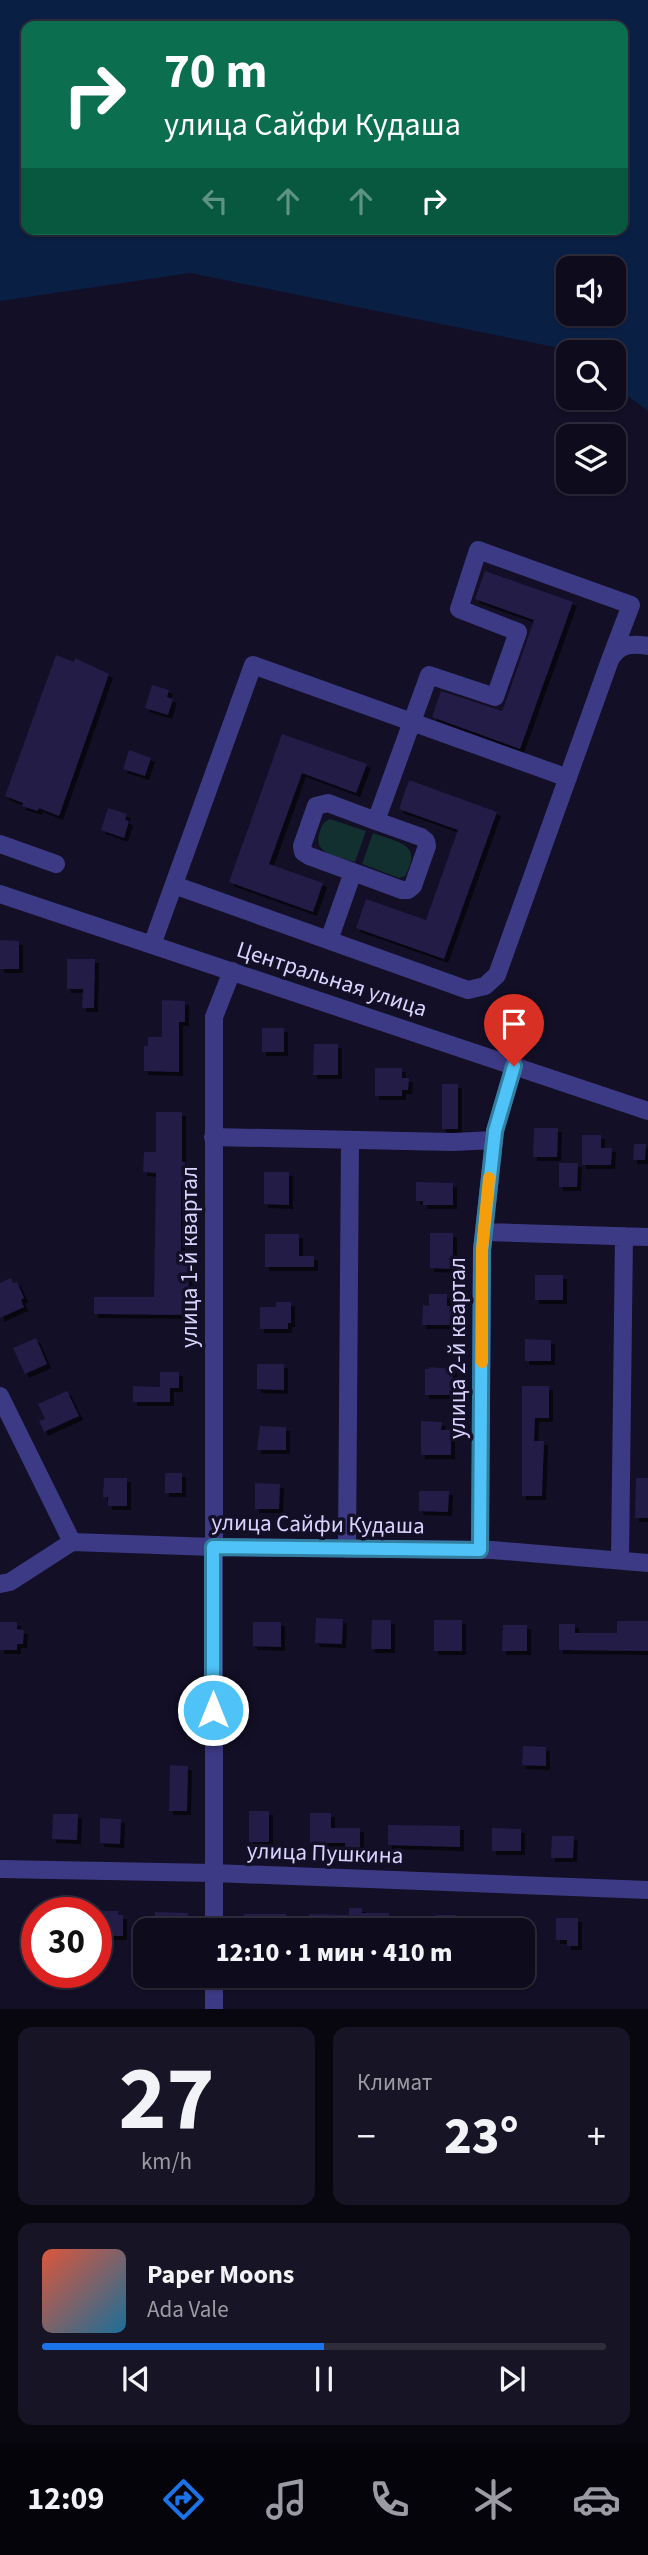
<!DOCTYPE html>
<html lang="ru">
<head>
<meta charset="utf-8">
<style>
  :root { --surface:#0e0b1c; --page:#171425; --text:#f1f3f6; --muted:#9b9ba3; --line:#2e2b3b; --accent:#1a73e8 }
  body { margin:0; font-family:"Source Sans 3",sans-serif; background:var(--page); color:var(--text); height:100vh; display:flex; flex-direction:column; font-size:26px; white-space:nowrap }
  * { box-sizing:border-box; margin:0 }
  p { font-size:23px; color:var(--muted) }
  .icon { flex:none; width:38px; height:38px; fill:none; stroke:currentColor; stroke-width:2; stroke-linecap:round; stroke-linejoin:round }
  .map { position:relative; height:2009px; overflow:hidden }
  .drawer { display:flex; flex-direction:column; gap:18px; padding:18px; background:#08060f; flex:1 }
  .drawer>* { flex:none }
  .top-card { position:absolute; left:21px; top:21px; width:607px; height:214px; border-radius:14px; box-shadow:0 2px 5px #0004,0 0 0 2px var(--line); background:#0b6e4f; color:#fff; overflow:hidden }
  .fabs { position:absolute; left:556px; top:256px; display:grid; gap:14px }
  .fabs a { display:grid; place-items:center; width:70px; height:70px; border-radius:14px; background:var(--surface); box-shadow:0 2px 5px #0004,0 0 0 2px var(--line); font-size:35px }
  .speed { position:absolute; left:21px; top:1897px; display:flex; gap:14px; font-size:35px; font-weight:700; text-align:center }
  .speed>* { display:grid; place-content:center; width:91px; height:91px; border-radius:50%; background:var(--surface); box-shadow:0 2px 5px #0004,0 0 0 2px var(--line); line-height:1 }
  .speed .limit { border:10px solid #d22; background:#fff; color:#111 }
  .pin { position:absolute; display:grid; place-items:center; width:60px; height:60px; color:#fff; margin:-72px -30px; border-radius:50% 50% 50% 0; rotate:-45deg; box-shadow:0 0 7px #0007 }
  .pin .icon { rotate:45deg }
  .me { position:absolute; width:77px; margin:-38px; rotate:0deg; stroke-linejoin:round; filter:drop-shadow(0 0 5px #0008) }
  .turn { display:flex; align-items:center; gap:24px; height:147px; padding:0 28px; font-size:32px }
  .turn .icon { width:91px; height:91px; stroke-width:2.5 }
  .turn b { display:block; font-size:49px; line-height:60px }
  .lanes { display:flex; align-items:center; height:66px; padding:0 28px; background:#0003; justify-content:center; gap:35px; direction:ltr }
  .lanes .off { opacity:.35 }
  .big { font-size:52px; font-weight:800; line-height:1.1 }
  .drawer .card { flex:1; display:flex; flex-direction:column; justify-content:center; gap:10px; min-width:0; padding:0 24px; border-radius:14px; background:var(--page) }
  .drawer .dial { align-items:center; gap:0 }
  .dial b { font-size:91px; line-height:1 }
  .song { display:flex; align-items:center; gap:21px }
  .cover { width:84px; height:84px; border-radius:10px; background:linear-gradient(135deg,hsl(10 70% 55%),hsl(200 70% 35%)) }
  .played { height:7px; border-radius:4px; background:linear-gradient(90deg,var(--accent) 50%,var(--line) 50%) }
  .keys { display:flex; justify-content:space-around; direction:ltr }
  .heat { display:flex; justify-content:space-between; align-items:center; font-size:38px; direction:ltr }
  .drawer .tiles { flex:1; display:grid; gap:18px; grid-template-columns:1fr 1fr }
  .card:last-child { grid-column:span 2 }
  .trip { position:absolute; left:133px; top:1918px; width:402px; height:70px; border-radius:14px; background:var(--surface); box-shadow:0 2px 5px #0004,0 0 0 2px var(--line); font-weight:800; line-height:70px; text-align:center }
  .dock { display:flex; height:112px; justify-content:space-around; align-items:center; background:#06040b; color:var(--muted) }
  .dock .icon { width:49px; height:49px }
  .dock .on { color:var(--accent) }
  .dock b { font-size:32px; color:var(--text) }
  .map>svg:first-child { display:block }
  .green { fill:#12302f }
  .water { fill:#0a1f44; fill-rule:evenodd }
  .building { fill:#241b47; filter:url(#shadow) }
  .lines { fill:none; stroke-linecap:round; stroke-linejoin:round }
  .minor { stroke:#3d3a85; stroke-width:18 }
  .route-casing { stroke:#337fa1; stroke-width:18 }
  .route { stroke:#4fc3f7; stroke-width:12 }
  .slow { stroke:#f59e0b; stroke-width:12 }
  .labels { text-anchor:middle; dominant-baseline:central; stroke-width:7; stroke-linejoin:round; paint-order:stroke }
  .street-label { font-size:23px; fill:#d9d4ff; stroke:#130f26 }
</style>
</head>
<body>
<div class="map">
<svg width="648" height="2009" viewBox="0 0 648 2009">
  <defs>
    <filter id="shadow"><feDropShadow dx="4" dy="4" stdDeviation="0" flood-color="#0009"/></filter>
  </defs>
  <rect width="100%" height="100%" fill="#130f26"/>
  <path class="green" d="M330 819 366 831 355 862C338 856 311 855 320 831 322 824 324 822 330 819Z
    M373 833C398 843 424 843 405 876L399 878 362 864Z"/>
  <path class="water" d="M0 0H648V411L614 386V352L569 353 564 349 190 273 0 301ZM26 26H623V229H26ZM569 268H614V313H569Z"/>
  <path class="building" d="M485 571 573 602 520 749 432 717 441 691 502 711 506 701 534 620 475 599Z
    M56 655 74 662 75 658 109 674 59 816 39 808 38 811 22 806 23 803 5 796Z
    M152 685 169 690 167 697 173 699 168 715 145 708Z
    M282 734 367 764 356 793 302 773 269 864 323 883 313 912 229 882Z
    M129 750 151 758 145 776 123 769Z
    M409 780 497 812 444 959 356 928 366 899 426 920 458 830 399 809Z
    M108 808 127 814 125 820 129 821 124 838 101 830Z
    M0 940 19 941V969H0Z
    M67 959H95L94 1008H82L83 989H67Z
    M162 1000 185 1001V1022H179V1072L144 1071V1046H148V1037H162Z
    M262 1028H284V1052H262Z
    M314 1044H338V1075H313Z
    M375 1068H402V1078H409L408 1090H402V1096H375Z
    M442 1084H458V1129H442Z
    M156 1112H182V1162H185V1181H181V1262H189L188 1297H192L191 1315 94 1314V1297H154L156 1173 143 1172 144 1152H156Z
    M534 1128H558L557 1157H533Z
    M582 1135H601V1148H612L611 1165H582Z
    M634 1144H646L645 1160H633Z
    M559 1163H578L577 1187H559Z
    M264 1172H289V1205L264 1204Z
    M416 1182 453 1183V1205H423V1201H416Z
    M430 1233H453V1269L430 1268Z
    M265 1234H299V1256H314V1267H265Z
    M535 1275H563V1300H535Z
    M11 1278 13 1283 17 1282 24 1298 21 1300 24 1307 0 1318V1283Z
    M429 1294H447V1306H455L454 1325H422L423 1305 429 1306Z
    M276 1302H291V1323H288V1329H260V1307H276Z
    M36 1338 47 1364 25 1374 13 1348Z
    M525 1339 551 1340V1361H525Z
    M257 1364H284V1390L257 1389Z
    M429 1367 453 1369 452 1395H425V1369H429Z
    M160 1372H179V1388H170V1402H133V1386L160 1387Z
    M522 1386H549V1418H535L534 1441H544L542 1496H522Z
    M67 1391 79 1416 44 1432 39 1421 45 1419 38 1404Z
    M421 1421 442 1422 441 1430H451V1455H421Z
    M260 1426 286 1427V1450H257Z
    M165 1473H182V1493H165Z
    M104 1478H127V1506H108V1497H103Z
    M636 1478H648V1518H635Z
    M255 1483 280 1484 279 1509H255Z
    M419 1491H449L448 1512 419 1511Z
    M316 1618 343 1619 342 1644 315 1643Z
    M372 1620H391V1649H371Z
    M434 1620H462V1651H434Z
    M617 1621H648V1651L559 1650V1624H575V1633H617Z
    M0 1622H17V1629L24 1630 23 1644H17V1650H0Z
    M253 1622H281V1647L253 1646Z
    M503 1625H527V1651H502Z
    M523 1746 546 1747V1766L522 1765Z
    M170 1765 188 1766 187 1811H169Z
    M249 1811H269V1842H249Z
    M310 1813H331V1828H360V1851H345V1843H310Z
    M53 1814H78L77 1840 52 1839Z
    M100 1818 121 1819 120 1844 100 1843Z
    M388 1825 460 1826V1847L388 1845Z
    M492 1828 521 1829V1851H492Z
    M552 1836H574L573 1858H551Z
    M349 1908H362V1913H389V1930H309V1914L349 1915Z
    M101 1911H118V1915H123V1936H100Z
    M155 1912 188 1913 187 1930H155Z
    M244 1914H286V1930H244Z
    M435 1915H456V1930H434Z
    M490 1918H528V1930H490Z
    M556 1918H578V1946H567V1940H556Z"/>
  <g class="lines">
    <path class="minor" d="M0 844 56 864
      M353 872 309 856 303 852 302 846 316 806 328 803 376 821
      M174 885 468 990 485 986 497 975 610 660C619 644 631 643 648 646
      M0 894 648 1111
      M329 940 353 872 402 890H408L413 886 427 846 426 841 421 837 376 821 429 675 495 697 518 632 459 609 478 550 631 605 610 660
      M152 945 253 665 568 778
      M213 1137 453 1142 494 1140
      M484 1232 648 1237
      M0 1396 72 1542
      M347 1549 350 1140
      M480 1550 482 1250 495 1131 514 1066
      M620 1560 624 1236
      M0 1584 10 1582 72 1542 213 1547 492 1550 648 1563
      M0 1869 214 1873 648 1890
      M214 1930V1017L232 971
      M214 2009V1976"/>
  </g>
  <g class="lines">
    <g class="route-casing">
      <path id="route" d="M213 1710V1547L480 1550 482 1250 495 1131 514 1066"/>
    </g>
    <use href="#route" class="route"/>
    <path class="slow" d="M482 1362V1250L489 1178"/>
  </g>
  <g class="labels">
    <g class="street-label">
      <text transform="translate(332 979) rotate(18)">Центральная улица</text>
      <text transform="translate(189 1257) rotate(-90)">улица 1-й квартал</text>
      <text transform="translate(457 1348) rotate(-90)">улица 2-й квартал</text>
      <text transform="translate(318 1524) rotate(1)">улица Сайфи Кудаша</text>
      <text transform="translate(325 1853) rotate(2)">улица Пушкина</text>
    </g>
  </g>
</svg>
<div class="fabs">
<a><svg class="icon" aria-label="sound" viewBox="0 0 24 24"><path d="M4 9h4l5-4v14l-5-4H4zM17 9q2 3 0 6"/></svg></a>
<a><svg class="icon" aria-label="search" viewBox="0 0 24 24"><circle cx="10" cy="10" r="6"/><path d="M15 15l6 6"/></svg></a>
<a><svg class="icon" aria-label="layers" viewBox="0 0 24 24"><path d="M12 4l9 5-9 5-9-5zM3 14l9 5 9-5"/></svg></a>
</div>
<div class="speed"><div class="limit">30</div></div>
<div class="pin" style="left:514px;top:1066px;background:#d93025"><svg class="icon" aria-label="arrive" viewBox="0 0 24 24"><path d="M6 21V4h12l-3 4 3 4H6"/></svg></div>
<svg class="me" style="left:213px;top:1710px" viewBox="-20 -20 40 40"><circle r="17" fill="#4fc3f7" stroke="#fff" stroke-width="3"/><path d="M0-11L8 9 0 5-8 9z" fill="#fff"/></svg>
<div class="trip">12:10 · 1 мин · 410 m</div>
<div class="top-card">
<div class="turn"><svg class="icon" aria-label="right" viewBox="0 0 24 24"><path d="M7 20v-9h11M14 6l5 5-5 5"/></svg><div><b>70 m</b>улица Сайфи Кудаша</div></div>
<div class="lanes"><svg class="icon off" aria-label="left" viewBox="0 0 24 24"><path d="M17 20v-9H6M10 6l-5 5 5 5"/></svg><svg class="icon off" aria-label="ahead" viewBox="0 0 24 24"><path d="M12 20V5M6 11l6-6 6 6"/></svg><svg class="icon off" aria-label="ahead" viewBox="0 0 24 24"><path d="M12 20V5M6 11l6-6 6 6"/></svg><svg class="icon" aria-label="right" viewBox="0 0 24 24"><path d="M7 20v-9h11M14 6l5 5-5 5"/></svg></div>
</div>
</div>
<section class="drawer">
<div class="tiles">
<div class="card dial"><b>27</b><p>km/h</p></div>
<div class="card"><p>Климат</p>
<div class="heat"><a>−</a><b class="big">23°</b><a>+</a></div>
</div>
<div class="card">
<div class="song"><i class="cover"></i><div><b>Paper Moons</b><p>Ada Vale</p></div></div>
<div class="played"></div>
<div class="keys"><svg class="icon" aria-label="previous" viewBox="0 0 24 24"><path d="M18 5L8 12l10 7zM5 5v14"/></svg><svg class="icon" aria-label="pause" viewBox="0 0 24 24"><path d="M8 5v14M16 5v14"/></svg><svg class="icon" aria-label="next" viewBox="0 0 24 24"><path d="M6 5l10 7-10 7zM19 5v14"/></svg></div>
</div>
</div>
</section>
<nav class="dock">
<b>12:09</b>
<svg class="icon on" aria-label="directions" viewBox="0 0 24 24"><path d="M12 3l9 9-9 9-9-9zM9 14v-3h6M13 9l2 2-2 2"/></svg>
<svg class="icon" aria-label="music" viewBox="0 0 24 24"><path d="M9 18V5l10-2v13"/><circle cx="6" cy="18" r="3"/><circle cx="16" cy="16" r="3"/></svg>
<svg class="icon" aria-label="phone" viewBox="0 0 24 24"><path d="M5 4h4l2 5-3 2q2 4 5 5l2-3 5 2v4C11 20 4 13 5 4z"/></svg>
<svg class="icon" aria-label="climate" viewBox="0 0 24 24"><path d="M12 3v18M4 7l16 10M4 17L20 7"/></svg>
<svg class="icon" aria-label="car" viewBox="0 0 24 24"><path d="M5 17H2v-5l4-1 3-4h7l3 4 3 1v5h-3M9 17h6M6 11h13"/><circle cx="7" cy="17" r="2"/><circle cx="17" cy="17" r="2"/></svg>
</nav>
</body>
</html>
